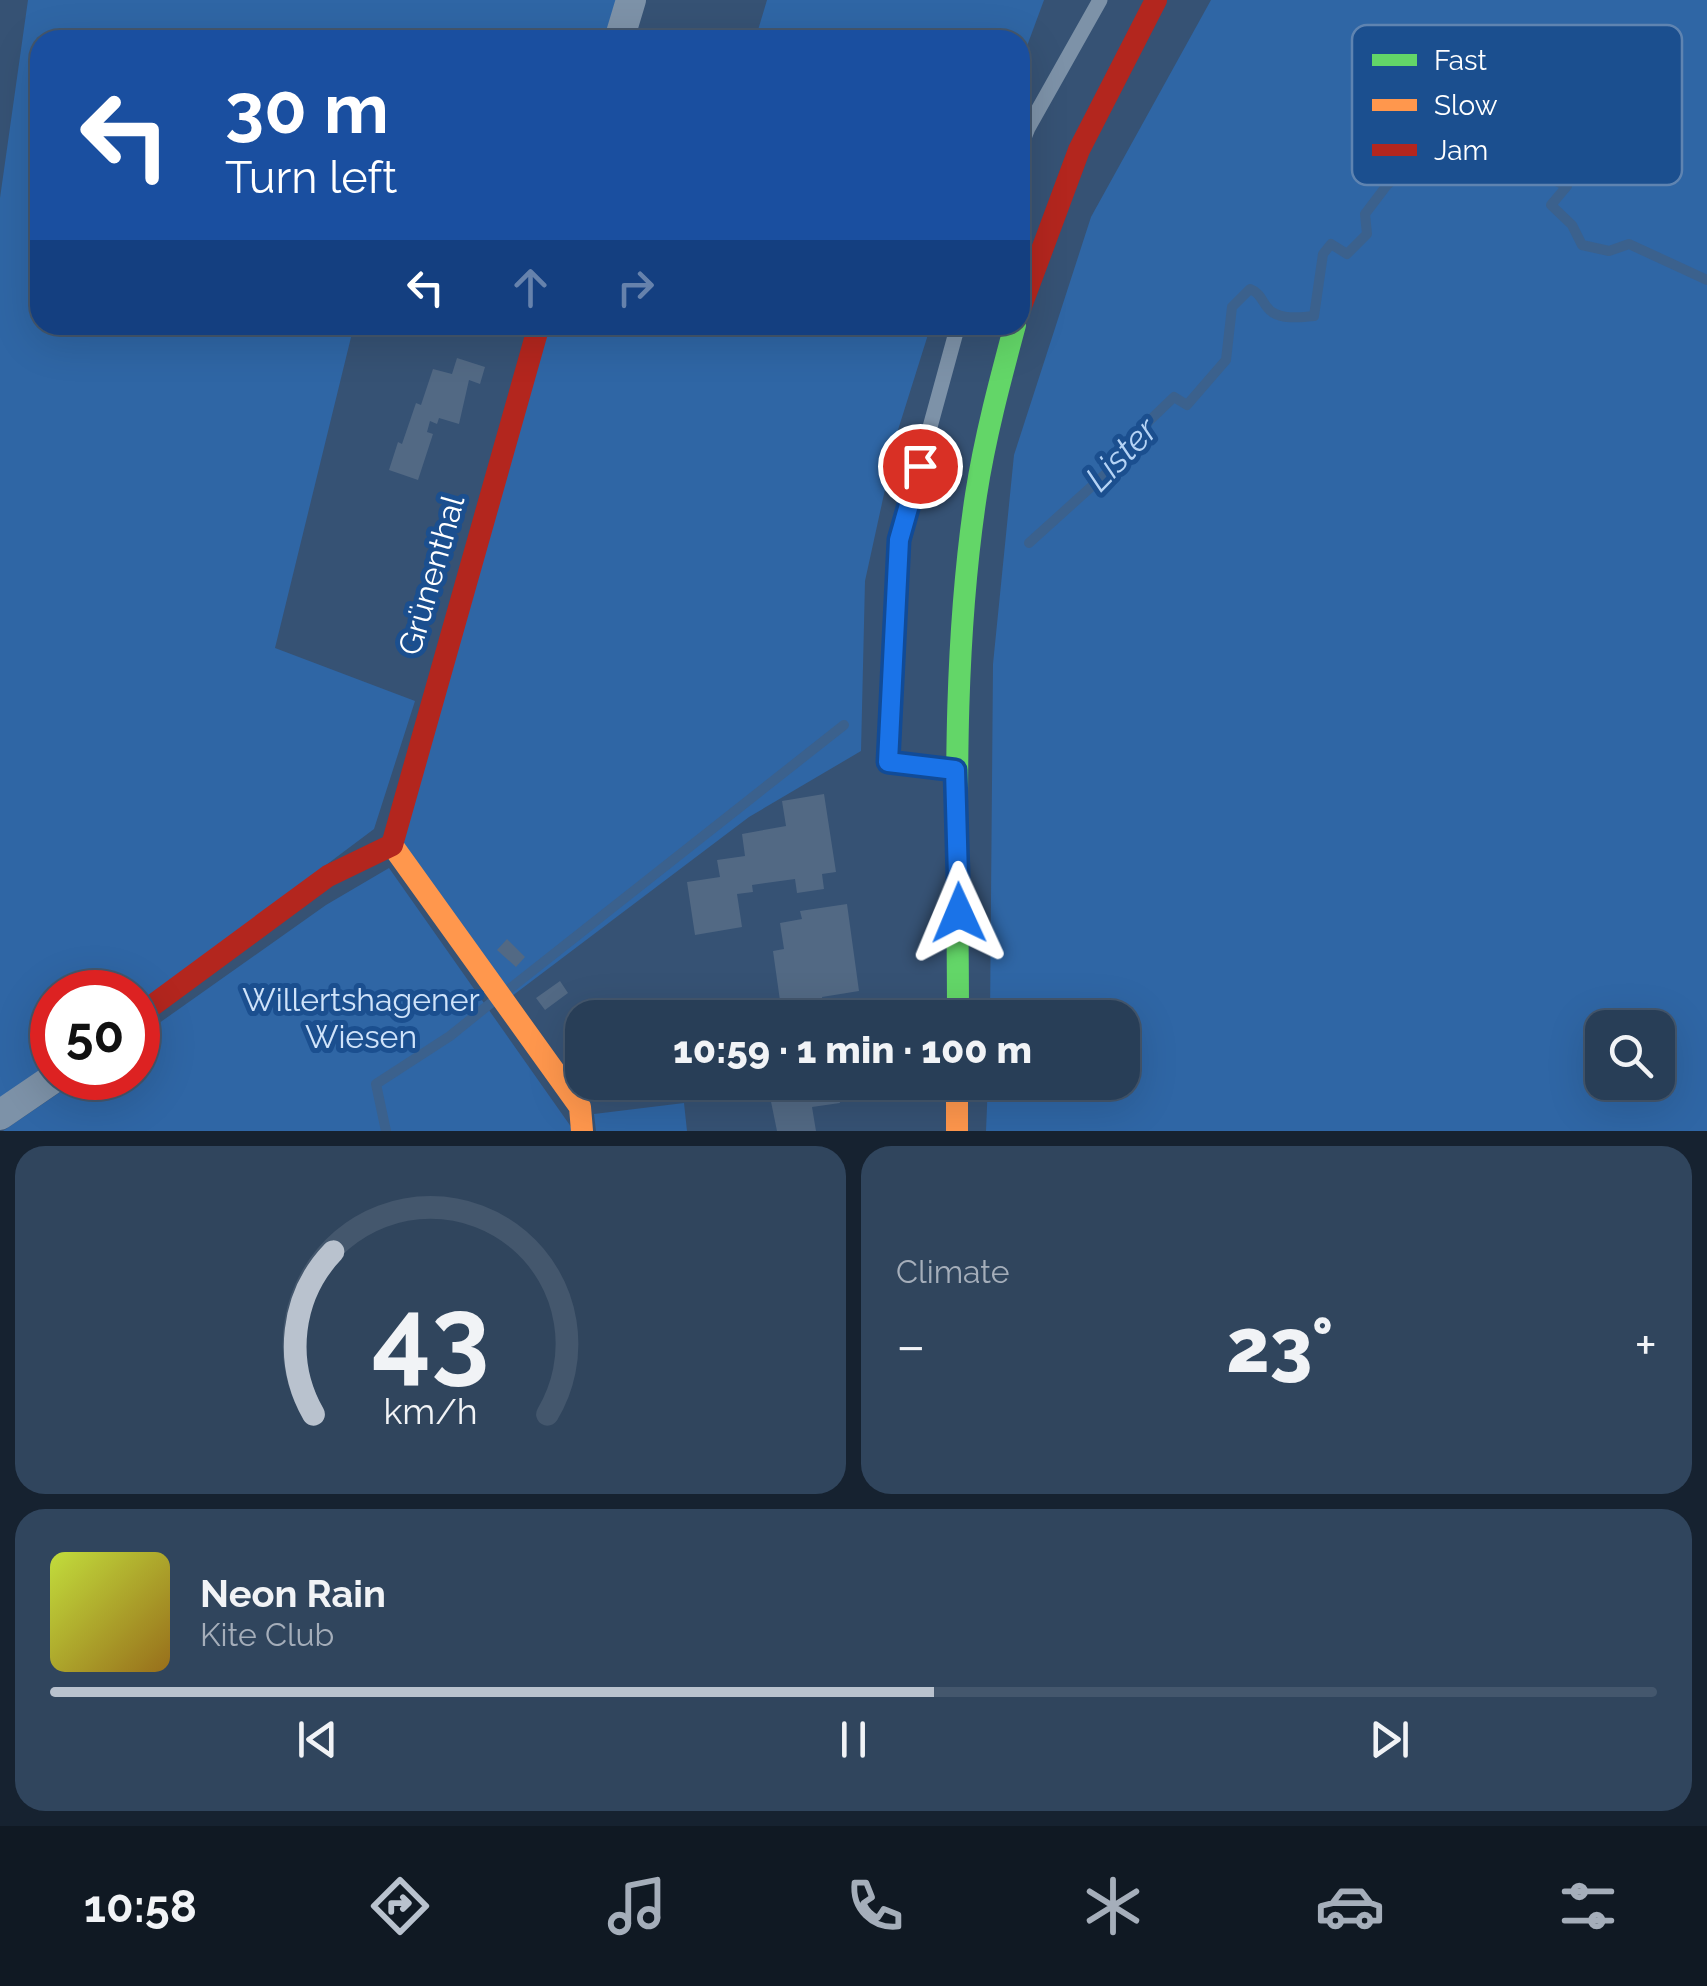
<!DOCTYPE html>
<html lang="en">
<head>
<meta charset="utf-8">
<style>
  :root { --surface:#283e57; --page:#30455d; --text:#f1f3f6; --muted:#a5aeba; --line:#44576d; --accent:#b9c2ce }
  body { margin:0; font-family:Raleway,sans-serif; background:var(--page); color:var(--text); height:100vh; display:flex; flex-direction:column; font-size:38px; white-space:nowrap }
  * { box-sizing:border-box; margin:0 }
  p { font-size:32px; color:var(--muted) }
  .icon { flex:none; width:55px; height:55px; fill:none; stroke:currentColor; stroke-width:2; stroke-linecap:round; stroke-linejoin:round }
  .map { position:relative; height:1131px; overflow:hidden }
  .details { display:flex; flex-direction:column; gap:15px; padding:15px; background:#162230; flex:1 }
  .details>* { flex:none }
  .guide { position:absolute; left:30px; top:30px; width:1000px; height:305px; border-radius:30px; box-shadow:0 10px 40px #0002,0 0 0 2px var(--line); background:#1a4fa0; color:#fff; overflow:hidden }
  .fabs { position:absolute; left:1585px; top:1010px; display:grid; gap:20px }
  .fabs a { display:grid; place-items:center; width:90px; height:90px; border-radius:20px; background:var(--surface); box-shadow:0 10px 40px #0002,0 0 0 2px var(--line); font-size:50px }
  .speed { position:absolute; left:30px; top:970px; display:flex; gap:20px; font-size:50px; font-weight:700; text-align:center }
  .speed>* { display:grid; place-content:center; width:130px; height:130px; border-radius:50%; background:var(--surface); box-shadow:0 10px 40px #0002,0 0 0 2px var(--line); line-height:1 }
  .speed .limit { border:15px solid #d22; background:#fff; color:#111 }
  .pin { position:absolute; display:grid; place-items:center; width:85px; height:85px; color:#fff; margin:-42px; border:5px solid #fff; border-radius:50%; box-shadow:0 2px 10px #0007 }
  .me { position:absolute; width:110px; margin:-55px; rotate:359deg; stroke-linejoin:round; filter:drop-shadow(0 0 8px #0008) }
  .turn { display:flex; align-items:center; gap:35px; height:210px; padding:0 30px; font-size:45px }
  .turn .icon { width:130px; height:130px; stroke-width:2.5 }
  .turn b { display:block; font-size:70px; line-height:85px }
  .lanes { display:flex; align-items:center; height:95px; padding:0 30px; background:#0003; justify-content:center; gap:50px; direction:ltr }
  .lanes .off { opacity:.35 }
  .big { font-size:75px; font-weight:800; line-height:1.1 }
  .details .card { flex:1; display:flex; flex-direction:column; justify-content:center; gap:15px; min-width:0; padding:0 35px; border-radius:30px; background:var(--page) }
  .details .dial { align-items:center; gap:0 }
  .dial svg { height:260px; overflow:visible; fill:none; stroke:var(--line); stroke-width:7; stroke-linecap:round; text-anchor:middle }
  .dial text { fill:var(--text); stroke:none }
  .song { display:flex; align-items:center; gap:30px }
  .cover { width:120px; height:120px; border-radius:15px; background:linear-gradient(135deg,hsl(70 70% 55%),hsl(40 70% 35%)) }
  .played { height:10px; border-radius:5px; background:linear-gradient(90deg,var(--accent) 55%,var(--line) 55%) }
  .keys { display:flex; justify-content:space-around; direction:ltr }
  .heat { display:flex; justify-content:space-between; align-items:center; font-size:55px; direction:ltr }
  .details .tiles { flex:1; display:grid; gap:15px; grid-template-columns:1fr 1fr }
  .card:last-child { grid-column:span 2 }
  .trip { position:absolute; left:565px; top:1000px; width:575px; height:100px; border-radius:30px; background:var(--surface); box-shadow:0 10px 40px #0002,0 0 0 2px var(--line); font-weight:800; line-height:100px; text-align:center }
  .dock { display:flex; height:160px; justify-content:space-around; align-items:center; background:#101923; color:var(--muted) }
  .dock .icon { width:70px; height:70px }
  .dock .selected { color:var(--accent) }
  .dock b { font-size:45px; color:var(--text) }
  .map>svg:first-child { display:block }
  .green { fill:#2f66a5; fill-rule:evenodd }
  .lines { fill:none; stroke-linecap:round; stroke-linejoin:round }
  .stream { stroke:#3b618d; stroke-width:10 }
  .building { fill:#526984 }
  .lane { stroke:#7d92a8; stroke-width:15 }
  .street { stroke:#7d92a8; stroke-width:30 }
  .fast { stroke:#63d668; stroke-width:22 }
  .slow { stroke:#ff974d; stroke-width:22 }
  .jam { stroke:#b3261e; stroke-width:22 }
  .route-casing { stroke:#114b97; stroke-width:25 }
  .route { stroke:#1a73e8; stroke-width:18 }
  .labels { text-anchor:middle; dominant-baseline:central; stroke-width:10; stroke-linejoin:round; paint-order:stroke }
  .street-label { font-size:32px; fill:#fff; stroke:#1b4f8f }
  .park-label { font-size:32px; fill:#cfe3fa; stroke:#1b4f8f }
  .water-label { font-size:35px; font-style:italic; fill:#b5d3f5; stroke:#1b4f8f }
  .key { fill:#1b4f8f; stroke:#5f84b1; stroke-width:2.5 }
  .key-label { font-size:28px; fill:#fff }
</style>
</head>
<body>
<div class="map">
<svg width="1707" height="1131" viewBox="0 0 1707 1131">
  <rect width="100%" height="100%" fill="#365274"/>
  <path class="green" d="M28 0H619L608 40H40V325H354L275 648 415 701 374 829 138 1006V992H52V1069L0 1105V198Z
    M767 0H1044L1020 65V40H755Z
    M1211 0H1707V1131H986L988 1083 1122 1082V1018L990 1017 993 664 1014 455 1091 217ZM1602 1028H1658V1082H1602Z
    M544 325H931L898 430 865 581 861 751 749 817 512 996 402 844Z
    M389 868 574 1131H3L81 1078H138V1038L326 905Z
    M684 1103 687 1131H596L594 1114Z"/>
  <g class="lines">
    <path class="stream" d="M1029 543 1111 469 1149 421 1174 397 1187 405 1226 360 1232 307 1250 289C1263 294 1262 305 1272 312 1284 320 1301 317 1314 316L1323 254 1331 244 1347 254 1367 234 1365 214 1387 185 1426 149 1480 134 1509 146 1533 171 1567 186 1551 205 1572 225 1582 245 1609 251 1629 244 1707 280
      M508 990 844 725
      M386 1131 376 1084 450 1036 491 1003"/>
  </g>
  <path class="building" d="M457 358 485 367 480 384 469 380 459 424 439 418 437 424 430 421 427 432 433 434 418 480 389 470 398 442 402 444 416 403 421 405 433 369 452 374Z
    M824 794 836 872 822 874 824 889 797 893 795 879 752 885 753 892 737 894 742 927 695 935 687 882 720 877 717 860 745 856 742 834 786 826 782 801Z
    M847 904 859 991 822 997 824 1009 782 1015 773 951 784 949 780 923 802 919 800 911Z
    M507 939 525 957 516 967 497 950Z
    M560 981 568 993 545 1010 536 998Z
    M767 1082H874L875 1089 838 1095 840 1103 812 1107 816 1131H777Z"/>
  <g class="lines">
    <path class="lane" d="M1020 148 1028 128 1100 0
      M954 769 888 762 899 540 958 325"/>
    <path class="street" d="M619 40 631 0
      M0 1115 54 1078"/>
    <path class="fast" d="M958 1018C958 844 950 667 976 495 985 437 1000 381 1015 325"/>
    <path class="slow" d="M392 845 580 1107 582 1131
      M957 1082V1131"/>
    <path class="jam" d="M1020 309 1079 150 1156 0
      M392 845 539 325
      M138 1016 328 876 392 845"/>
  </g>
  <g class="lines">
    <g class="route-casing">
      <path id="route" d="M920 466 899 540 888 762 955 770 959 913"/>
    </g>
    <use href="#route" class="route"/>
  </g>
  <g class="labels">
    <g class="street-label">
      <text transform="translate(431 575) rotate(-74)">Grünenthal</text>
    </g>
    <g class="park-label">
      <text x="361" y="999">Willertshagener<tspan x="361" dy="37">Wiesen</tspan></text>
    </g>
    <g class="water-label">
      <text transform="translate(1121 454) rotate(-46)">Lister</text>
    </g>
  </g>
  <rect x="1352" y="25" width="330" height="160" rx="15" class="key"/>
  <rect x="1372" y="54" width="45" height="12" fill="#63d668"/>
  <rect x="1372" y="99" width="45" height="12" fill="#ff974d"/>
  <rect x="1372" y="144" width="45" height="12" fill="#b3261e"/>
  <g class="key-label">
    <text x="1434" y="70">Fast</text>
    <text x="1434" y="115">Slow</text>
    <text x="1434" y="160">Jam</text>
  </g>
</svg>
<div class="fabs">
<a><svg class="icon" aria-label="search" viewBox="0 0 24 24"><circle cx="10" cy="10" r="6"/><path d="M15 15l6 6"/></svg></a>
</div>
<div class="speed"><div class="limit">50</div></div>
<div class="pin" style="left:920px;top:466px;background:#d93025"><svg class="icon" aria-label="arrive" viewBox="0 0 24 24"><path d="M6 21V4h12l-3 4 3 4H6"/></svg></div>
<svg class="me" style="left:959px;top:913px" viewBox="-20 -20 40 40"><path d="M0-17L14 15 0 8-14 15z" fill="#1a73e8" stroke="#fff" stroke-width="4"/></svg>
<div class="trip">10:59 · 1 min · 100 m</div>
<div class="guide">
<div class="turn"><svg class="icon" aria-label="left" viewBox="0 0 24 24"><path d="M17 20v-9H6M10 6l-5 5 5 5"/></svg><div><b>30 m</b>Turn left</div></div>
<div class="lanes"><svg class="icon" aria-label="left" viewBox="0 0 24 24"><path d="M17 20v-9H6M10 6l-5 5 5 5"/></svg><svg class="icon off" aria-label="ahead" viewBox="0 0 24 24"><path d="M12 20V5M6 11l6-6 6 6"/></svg><svg class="icon off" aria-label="right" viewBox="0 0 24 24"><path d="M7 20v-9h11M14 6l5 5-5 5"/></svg></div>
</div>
</div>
<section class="details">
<div class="tiles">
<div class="card dial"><svg viewBox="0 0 100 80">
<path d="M14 69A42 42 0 1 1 86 69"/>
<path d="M14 69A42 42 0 0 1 20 19" stroke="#b9c2ce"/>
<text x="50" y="56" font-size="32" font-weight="700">43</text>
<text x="50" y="72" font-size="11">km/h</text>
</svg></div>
<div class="card"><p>Climate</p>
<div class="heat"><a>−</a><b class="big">23°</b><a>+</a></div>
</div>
<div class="card">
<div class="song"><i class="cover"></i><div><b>Neon Rain</b><p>Kite Club</p></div></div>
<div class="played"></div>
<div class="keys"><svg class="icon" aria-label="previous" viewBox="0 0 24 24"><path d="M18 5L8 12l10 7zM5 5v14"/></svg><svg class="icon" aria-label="pause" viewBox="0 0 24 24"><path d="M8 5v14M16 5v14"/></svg><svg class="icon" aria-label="next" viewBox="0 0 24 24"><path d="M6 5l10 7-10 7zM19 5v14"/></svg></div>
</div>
</div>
</section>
<nav class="dock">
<b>10:58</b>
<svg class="icon selected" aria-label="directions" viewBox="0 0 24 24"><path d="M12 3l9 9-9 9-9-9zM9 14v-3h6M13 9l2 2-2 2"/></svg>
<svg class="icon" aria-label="music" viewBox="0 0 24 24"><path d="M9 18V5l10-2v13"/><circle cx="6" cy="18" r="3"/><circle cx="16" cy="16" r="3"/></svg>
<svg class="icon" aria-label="phone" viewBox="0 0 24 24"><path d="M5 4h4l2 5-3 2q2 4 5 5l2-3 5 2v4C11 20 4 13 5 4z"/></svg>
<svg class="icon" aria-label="climate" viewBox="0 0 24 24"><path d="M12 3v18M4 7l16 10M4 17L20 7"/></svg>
<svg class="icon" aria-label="car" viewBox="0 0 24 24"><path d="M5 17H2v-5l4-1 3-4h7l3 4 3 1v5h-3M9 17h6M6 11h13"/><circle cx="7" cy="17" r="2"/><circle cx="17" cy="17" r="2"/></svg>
<svg class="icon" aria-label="filters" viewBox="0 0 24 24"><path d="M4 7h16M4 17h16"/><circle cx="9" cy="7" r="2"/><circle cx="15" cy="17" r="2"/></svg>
</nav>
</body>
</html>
